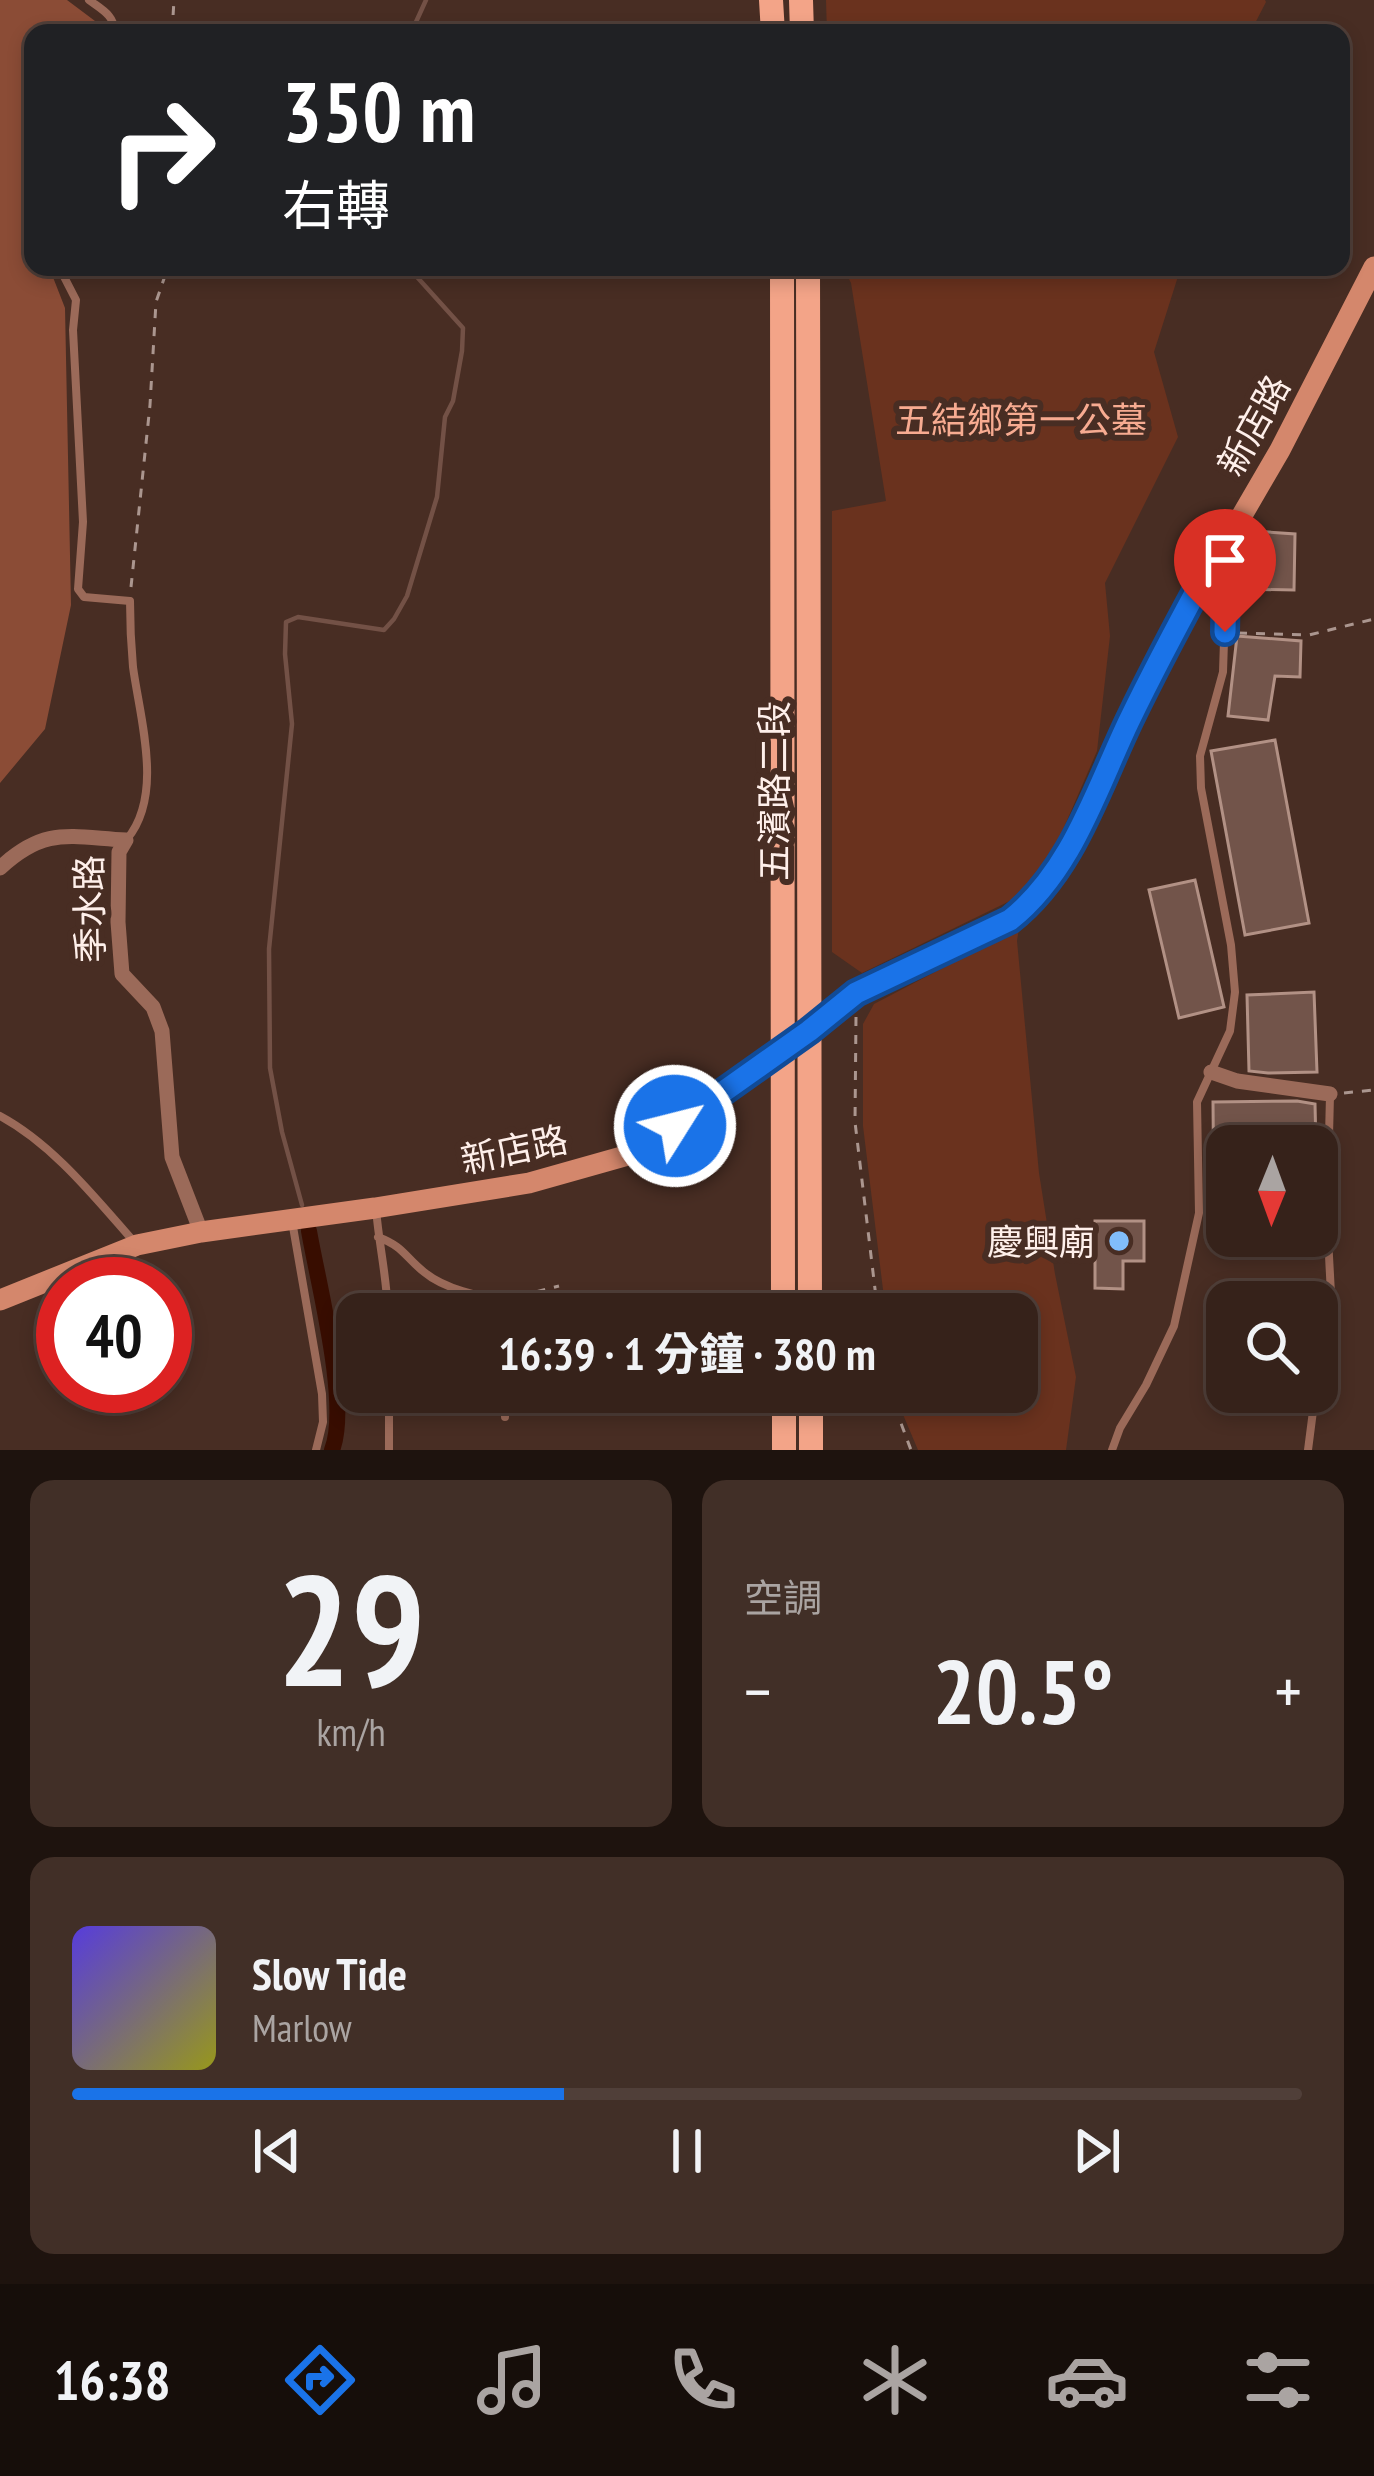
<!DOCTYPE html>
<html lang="zh-TW">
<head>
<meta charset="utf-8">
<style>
  :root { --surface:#36221a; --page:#412f27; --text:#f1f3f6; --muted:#aaa4a2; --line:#503f39; --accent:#1a73e8 }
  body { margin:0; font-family:"PT Sans Narrow","Noto Sans TC",sans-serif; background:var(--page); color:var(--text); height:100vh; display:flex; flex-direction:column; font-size:45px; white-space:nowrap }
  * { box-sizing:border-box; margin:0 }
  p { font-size:39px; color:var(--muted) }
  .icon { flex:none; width:66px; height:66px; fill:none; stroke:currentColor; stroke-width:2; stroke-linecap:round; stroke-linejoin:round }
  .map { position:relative; height:1450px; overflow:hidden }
  .details { display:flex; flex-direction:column; gap:30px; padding:30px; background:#1e130e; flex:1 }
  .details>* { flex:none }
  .guide { position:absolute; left:24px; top:24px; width:1326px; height:252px; border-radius:24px; box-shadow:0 6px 18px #0003,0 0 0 3px var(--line); background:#202124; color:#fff; overflow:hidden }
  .needle { width:78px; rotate:181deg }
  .tools { position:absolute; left:1206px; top:1125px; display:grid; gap:24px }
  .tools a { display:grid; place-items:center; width:132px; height:132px; border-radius:24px; background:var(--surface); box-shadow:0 6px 18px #0003,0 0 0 3px var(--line); font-size:60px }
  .speed { position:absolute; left:36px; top:1257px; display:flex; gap:24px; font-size:60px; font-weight:700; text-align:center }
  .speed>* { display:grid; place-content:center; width:156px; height:156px; border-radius:50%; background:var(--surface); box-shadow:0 6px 18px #0003,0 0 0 3px var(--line); line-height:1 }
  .speed .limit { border:18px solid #d22; background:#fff; color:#111 }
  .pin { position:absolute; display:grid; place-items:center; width:102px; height:102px; color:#fff; margin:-123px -51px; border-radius:50% 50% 50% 0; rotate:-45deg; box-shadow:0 0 12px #0007 }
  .pin .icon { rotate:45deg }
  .me { position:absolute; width:132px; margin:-66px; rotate:54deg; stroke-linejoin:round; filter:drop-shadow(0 0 9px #0008) }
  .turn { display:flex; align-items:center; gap:42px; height:252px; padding:0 60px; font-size:54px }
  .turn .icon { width:156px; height:156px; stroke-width:2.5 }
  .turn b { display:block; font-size:84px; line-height:102px }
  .big { font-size:90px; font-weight:700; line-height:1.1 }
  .details .card { flex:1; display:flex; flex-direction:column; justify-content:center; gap:18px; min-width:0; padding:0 42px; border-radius:24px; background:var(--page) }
  .details .dial { align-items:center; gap:0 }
  .dial b { font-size:156px; line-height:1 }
  .song { display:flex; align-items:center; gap:36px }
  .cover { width:144px; height:144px; border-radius:18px; background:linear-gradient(135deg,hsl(250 70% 55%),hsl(60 70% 35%)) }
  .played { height:12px; border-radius:6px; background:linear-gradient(90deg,var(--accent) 40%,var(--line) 40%) }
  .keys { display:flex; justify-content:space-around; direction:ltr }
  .heat { display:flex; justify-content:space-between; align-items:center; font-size:66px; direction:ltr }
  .details .tiles { flex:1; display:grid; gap:30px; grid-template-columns:1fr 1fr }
  .card:last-child { grid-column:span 2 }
  .trip { position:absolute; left:336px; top:1293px; width:702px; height:120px; border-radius:24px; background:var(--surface); box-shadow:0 6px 18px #0003,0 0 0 3px var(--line); font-weight:700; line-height:120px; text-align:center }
  .tabs { display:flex; height:192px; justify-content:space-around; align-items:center; background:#160e0a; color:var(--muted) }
  .tabs .icon { width:84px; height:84px }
  .tabs .active { color:var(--accent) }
  .tabs b { font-size:54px; color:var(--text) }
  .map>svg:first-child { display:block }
  .green { fill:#6a321e }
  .forest { fill:#8b4c36 }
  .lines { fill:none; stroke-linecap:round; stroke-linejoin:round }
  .stream { stroke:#735146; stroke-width:4.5 }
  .canal { stroke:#380d00; stroke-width:16 }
  .building { fill:#72544a; stroke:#b29185; stroke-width:3 }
  .path { stroke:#ab968f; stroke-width:3; stroke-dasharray:9 9; stroke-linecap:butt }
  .lane { stroke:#9b6a59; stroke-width:8 }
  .street { stroke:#9b6a59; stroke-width:15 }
  .secondary { stroke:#d4876c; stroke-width:21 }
  .primary { stroke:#f3a488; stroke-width:24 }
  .route-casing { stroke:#114b97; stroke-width:30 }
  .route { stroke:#1a73e8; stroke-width:21 }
  .poi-dot { fill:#81bdfa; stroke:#482d23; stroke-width:4.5 }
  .labels { text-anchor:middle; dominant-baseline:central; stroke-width:12; stroke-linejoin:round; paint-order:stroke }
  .park-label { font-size:36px; fill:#f7ab91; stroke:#482d23 }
  .street-label { font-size:36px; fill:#feefea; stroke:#482d23 }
  .poi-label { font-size:36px; fill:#feefea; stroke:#482d23; text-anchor:end }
</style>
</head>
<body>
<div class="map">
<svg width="1374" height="1450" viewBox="0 0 1374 1450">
  <rect width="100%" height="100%" fill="#482d23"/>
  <path class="green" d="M826 0H1265L1266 2 1250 33H827Z
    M843 267H1181L1154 352 1178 437 1105 583 1110 636 1097 751 1059 839 1022 895 862 973 832 952V511L886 501 851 283Z
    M1019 928 1017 941 1039 1173 1055 1274 1076 1377 1066 1450H918L899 1405 897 1392H1017V1314H886L863 1126V1024L874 1004Z"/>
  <path class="forest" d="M0 0H67L103 27 102 33H33V267H49L65 308 71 605 45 729 0 783Z"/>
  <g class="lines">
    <path class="stream" d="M411 33 426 0
      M302 1205 282 1132 270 1068 269 949 292 724 285 654 286 622 298 617 384 630 394 619 407 596 437 497 445 417 453 401 462 351 463 328 408 267"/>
    <path class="canal" d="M309 1231C318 1283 350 1405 332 1450"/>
  </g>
  <path class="building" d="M1254 531 1295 534 1294 590 1234 589 1235 559Z
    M1237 636 1301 641 1300 677 1275 676 1268 720 1228 716Z
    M1275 740 1309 923 1245 935 1211 751Z
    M1195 880 1224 1007 1179 1018 1149 890Z
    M1314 992 1317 1072 1268 1073 1249 1071 1247 995Z
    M1297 1101 1315 1104 1316 1146H1227V1214L1214 1215 1213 1102Z
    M1095 1221H1144V1261H1123V1289L1095 1288Z"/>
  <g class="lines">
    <path class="path" d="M172 33 174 0
      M131 587 150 405 156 302 167 270 165 267
      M1238 633 1309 635 1374 619
      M856 1017 855 1122 878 1314
      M1344 1093 1374 1090
      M519 1296 559 1286
      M864 1392 893 1402 911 1450"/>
    <path class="lane" d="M89 0C101 9 116 16 114 33
      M59 267 76 300 73 330 83 522 78 589 84 597 130 601C130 623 131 645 133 667 140 719 164 795 127 839
      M0 1116C54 1145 96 1199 136 1244
      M376 1209C379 1245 387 1278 388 1314
      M292 1221 322 1394 323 1422 316 1450
      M378 1237C404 1247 404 1256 424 1272 443 1288 480 1298 505 1299L506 1314
      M505 1417V1392
      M389 1450V1392
      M1112 1450 1120 1428 1146 1385 1174 1326 1199 1213 1197 1102 1230 1031 1235 992 1231 945 1201 788 1200 756 1223 672 1226 580 1217 568
      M1308 1450 1313 1411 1331 1373 1332 1313 1327 1218 1330 1095"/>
    <path class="street" d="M0 868C45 826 70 837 126 840L119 852 118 922 122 974 153 1007 162 1031 172 1157 201 1232
      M1211 1072 1237 1081 1330 1094"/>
    <path class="secondary" d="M0 1300 137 1245 201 1232 375 1208 529 1183 639 1152 809 1031 856 993 1010 920 1030 904 1060 867 1163 651 1280 450 1374 267"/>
    <path class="primary" d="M771 0 773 33
      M801 0 802 33
      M782 267 783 1314
      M808 267 810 1314
      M784 1392V1450
      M811 1392V1450"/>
  </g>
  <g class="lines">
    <g class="route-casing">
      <path id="route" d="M675 1126 809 1031 856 993 1010 920C1072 871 1096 790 1129 721 1155 667 1183 615 1212 562L1226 580 1225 632"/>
    </g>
    <use href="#route" class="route"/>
  </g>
  <circle class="poi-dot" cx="1119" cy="1241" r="12"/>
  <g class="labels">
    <g class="park-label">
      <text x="1021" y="419">五結鄉第一公墓</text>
    </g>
    <g class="street-label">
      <text transform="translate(1253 425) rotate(-61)">新店路</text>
      <text transform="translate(773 791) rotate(-90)">五濱路二段</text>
      <text transform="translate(89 909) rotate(-91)">季水路</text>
      <text transform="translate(514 1149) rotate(-12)">新店路</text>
    </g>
    <g class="poi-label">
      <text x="1095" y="1241">慶興廟</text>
    </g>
  </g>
</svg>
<div class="tools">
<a><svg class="needle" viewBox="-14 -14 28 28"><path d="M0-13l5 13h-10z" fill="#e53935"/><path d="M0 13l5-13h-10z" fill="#aaa4a2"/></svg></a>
<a><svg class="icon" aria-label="search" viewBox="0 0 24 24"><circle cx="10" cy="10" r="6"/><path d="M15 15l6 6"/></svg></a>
</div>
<div class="speed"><div class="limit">40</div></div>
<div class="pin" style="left:1225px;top:632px;background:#d93025"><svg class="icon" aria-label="arrive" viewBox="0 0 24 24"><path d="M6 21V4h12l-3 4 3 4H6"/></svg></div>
<svg class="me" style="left:675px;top:1126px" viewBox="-20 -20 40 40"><circle r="17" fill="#1a73e8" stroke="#fff" stroke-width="3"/><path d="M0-11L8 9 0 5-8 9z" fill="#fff"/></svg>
<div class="trip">16:39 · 1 分鐘 · 380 m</div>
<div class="guide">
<div class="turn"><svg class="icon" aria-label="right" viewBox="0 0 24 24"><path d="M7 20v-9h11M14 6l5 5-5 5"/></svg><div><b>350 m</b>右轉</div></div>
</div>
</div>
<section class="details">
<div class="tiles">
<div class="card dial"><b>29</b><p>km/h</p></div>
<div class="card"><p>空調</p>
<div class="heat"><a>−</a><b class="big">20.5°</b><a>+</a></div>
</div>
<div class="card">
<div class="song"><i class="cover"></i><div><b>Slow Tide</b><p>Marlow</p></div></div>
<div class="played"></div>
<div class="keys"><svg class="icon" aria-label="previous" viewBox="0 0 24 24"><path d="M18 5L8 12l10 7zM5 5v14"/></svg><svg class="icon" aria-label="pause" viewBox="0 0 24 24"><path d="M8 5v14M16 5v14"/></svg><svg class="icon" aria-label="next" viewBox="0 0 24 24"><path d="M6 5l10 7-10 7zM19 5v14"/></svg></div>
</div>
</div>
</section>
<nav class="tabs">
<b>16:38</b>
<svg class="icon active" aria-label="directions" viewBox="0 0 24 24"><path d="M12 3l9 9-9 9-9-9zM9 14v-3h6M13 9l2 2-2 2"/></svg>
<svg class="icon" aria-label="music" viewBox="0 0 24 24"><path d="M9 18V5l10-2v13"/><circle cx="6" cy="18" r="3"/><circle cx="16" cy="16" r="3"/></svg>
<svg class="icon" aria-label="phone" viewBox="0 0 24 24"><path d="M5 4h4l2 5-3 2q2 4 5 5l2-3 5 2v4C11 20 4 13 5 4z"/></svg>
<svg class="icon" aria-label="climate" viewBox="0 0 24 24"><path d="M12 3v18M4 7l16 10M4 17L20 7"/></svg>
<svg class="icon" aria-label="car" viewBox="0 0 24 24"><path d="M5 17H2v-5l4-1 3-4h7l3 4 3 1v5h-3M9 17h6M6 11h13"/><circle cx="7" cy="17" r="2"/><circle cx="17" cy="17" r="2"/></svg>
<svg class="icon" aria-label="filters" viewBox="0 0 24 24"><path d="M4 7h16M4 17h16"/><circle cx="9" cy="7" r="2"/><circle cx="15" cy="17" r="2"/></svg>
</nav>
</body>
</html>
